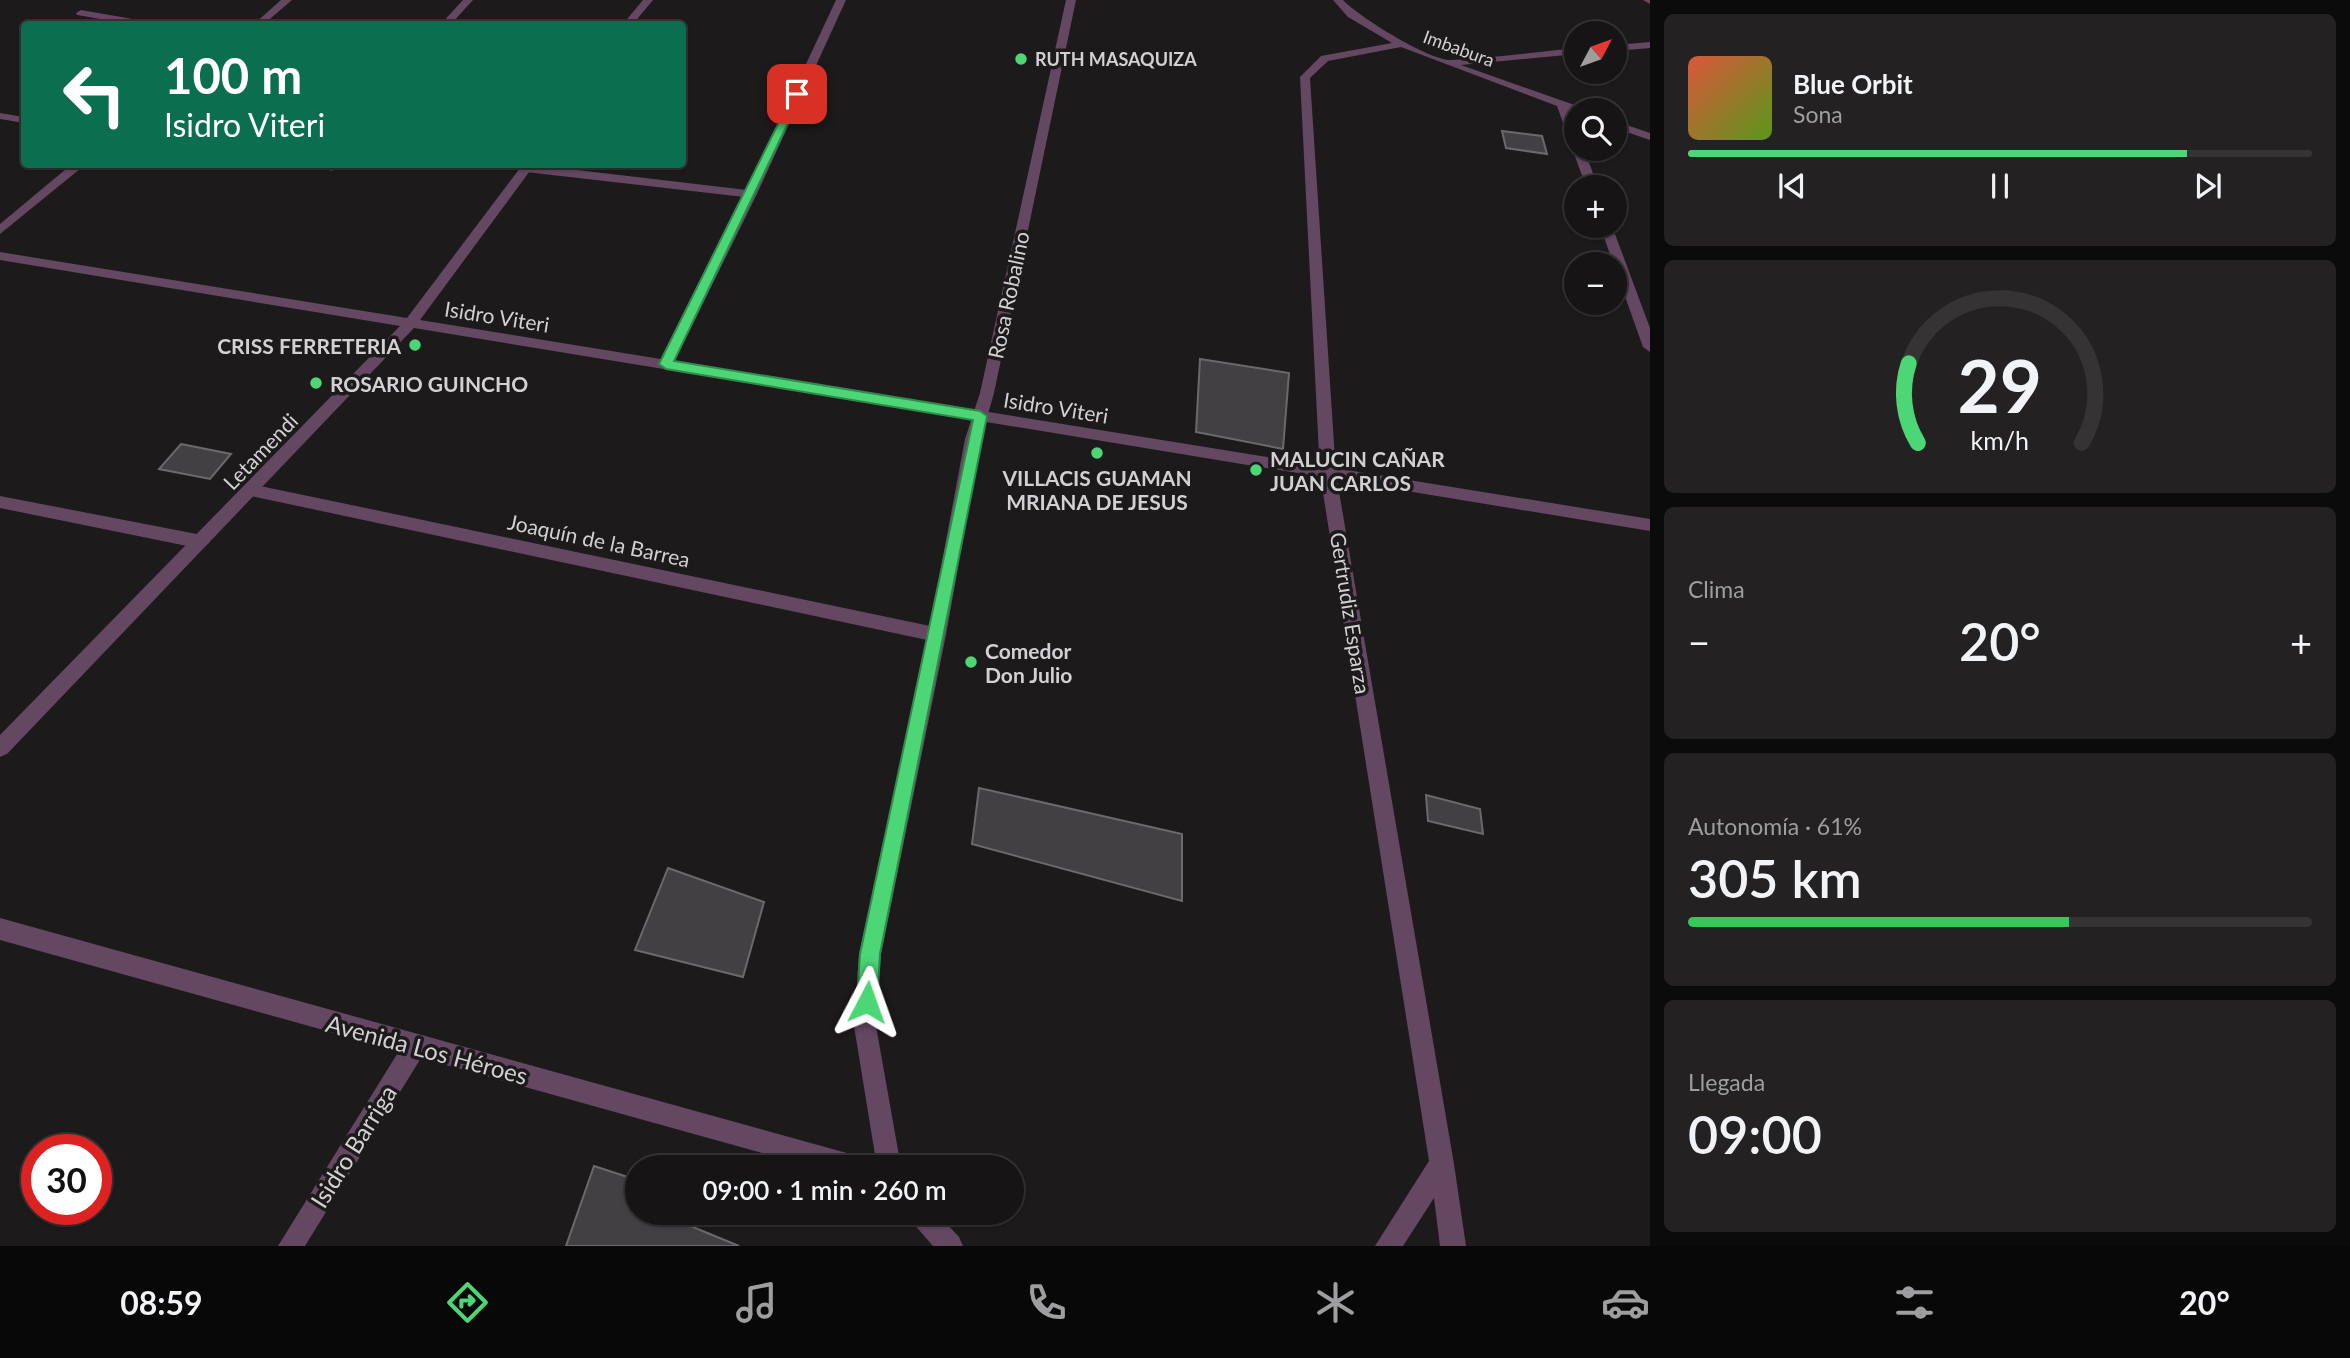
<!DOCTYPE html>
<html lang="es">
<head>
<meta charset="utf-8">
<style>
  :root { --surface:#161415; --page:#232122; --text:#f1f3f6; --muted:#9e9ea0; --line:#353334; --accent:#4cd676 }
  body { margin:0; font-family:Lato,sans-serif; background:var(--page); color:var(--text); height:100vh; display:flex; flex-direction:column; font-size:26px; white-space:nowrap }
  * { box-sizing:border-box; margin:0 }
  p { font-size:23px; color:var(--muted) }
  .icon { flex:none; width:38px; height:38px; fill:none; stroke:currentColor; stroke-width:2; stroke-linecap:round; stroke-linejoin:round }
  .map { position:relative; flex:1; overflow:hidden }
  .sheet { display:flex; flex-direction:column; gap:14px; padding:14px; background:#0c0b0c; width:700px }
  .sheet>* { flex:none }
  .banner { position:absolute; left:21px; top:21px; width:665px; height:147px; border-radius:7px; box-shadow:0 2px 5px #0004,0 0 0 2px var(--line); background:#0b6e4f; color:#fff; overflow:hidden }
  .needle { width:46px; rotate:49deg }
  .buttons { position:absolute; left:1564px; top:21px; display:grid; gap:14px }
  .buttons a { display:grid; place-items:center; width:63px; height:63px; border-radius:50%; background:var(--surface); box-shadow:0 2px 5px #0004,0 0 0 2px var(--line); font-size:35px }
  .speed { position:absolute; left:21px; top:1134px; display:flex; gap:14px; font-size:35px; font-weight:700; text-align:center }
  .speed>* { display:grid; place-content:center; width:91px; height:91px; border-radius:50%; background:var(--surface); box-shadow:0 2px 5px #0004,0 0 0 2px var(--line); line-height:1 }
  .speed .limit { border:10px solid #d22; background:#fff; color:#111 }
  .pin { position:absolute; display:grid; place-items:center; width:60px; height:60px; color:#fff; margin:-30px; border-radius:14px; box-shadow:0 4px 10px #0006 }
  .me { position:absolute; width:77px; margin:-38px; rotate:4deg; stroke-linejoin:round; filter:drop-shadow(0 0 5px #0008) }
  .turn { display:flex; align-items:center; gap:24px; height:147px; padding:0 28px; font-size:32px }
  .turn .icon { width:91px; height:91px; stroke-width:2.5 }
  .turn b { display:block; font-size:49px; line-height:60px }
  .big { font-size:52px; font-weight:600; line-height:1.1 }
  .sheet .card { flex:1; display:flex; flex-direction:column; justify-content:center; gap:10px; min-width:0; padding:0 24px; border-radius:10px; background:var(--page) }
  .sheet .dial { align-items:center; gap:0 }
  .dial svg { height:182px; overflow:visible; fill:none; stroke:var(--line); stroke-width:7; stroke-linecap:round; text-anchor:middle }
  .dial text { fill:var(--text); stroke:none }
  .song { display:flex; align-items:center; gap:21px }
  .cover { width:84px; height:84px; border-radius:10px; background:linear-gradient(135deg,hsl(10 70% 55%),hsl(90 70% 35%)) }
  .played { height:7px; border-radius:4px; background:linear-gradient(90deg,var(--accent) 80%,var(--line) 80%) }
  .keys { display:flex; justify-content:space-around; direction:ltr }
  .heat { display:flex; justify-content:space-between; align-items:center; font-size:38px; direction:ltr }
  .charge { height:10px; border-radius:5px; background:linear-gradient(90deg,#34c759 61%,var(--line) 0) }
  .trip { position:absolute; left:625px; top:1155px; width:399px; height:70px; border-radius:35px; background:var(--surface); box-shadow:0 2px 5px #0004,0 0 0 2px var(--line); font-weight:600; line-height:70px; text-align:center }
  .dock { display:flex; height:112px; justify-content:space-around; align-items:center; background:#090808; color:var(--muted) }
  .dock .icon { width:49px; height:49px }
  .dock .active { color:var(--accent) }
  .dock b { font-size:32px; color:var(--text) }
  main { display:flex; flex:1; min-height:0 }
  .map>svg:first-child { display:block }
  .building { fill:#434043; stroke:#6c686c; stroke-width:2 }
  .lines { fill:none; stroke-linecap:round; stroke-linejoin:round }
  .minor { fill:#644761; fill-rule:evenodd }
  .tertiary { fill:#644761; fill-rule:evenodd }
  .route { fill:#4cd676; stroke:#318b4d; stroke-width:2 }
  .poi-dot { fill:#4cd676; stroke:#1d1a1c; stroke-width:2.5 }
  .labels { text-anchor:middle; dominant-baseline:central; stroke-width:7; stroke-linejoin:round; paint-order:stroke }
  .far-street-label { font-size:18px; fill:#d2d0d2; stroke:#1d1a1c }
  .far-poi-label { font-size:18px; font-weight:bold; fill:#d2d0d2; stroke:#1d1a1c; text-anchor:start }
  .street-label { font-size:21px; fill:#d2d0d2; stroke:#1d1a1c }
  .poi-label { font-size:21px; font-weight:bold; fill:#d2d0d2; stroke:#1d1a1c; text-anchor:start }
  .near-street-label { font-size:24px; fill:#d2d0d2; stroke:#1d1a1c }
</style>
</head>
<body>
<main>
<div class="map">
<svg width="1650" height="1246" viewBox="0 0 1650 1246">
  <rect width="100%" height="100%" fill="#1d1a1c"/>
  <path class="building" d="M1502 131 1542 136 1547 154 1506 148Z
    M1200 359 1289 373 1283 449 1196 432Z
    M181 444 231 454 210 479 159 469Z
    M979 788 1182 834V901L972 844Z
    M1426 795 1480 809 1483 834 1428 821Z
    M668 868 764 902 743 977 635 950Z
    M594 1166 637 1180V1213H687L688 1225 739 1246H566Z"/>
  <g class="lines">
    <path class="minor" d="M281 0H292L264 24H254Z
      M463 0H473L451 24H441Z
      M836 0H846L757 194 673 364 671 367H661L659 364 744 197 526 172 520 168 526 164 747 190Z
      M1066 0H1076L994 393 981 439 946 635 881 954 876 1026 901 1167H877L854 1026 859 954 927 640 251 496 243 490 251 484 930 626 965 439 980 393Z
      M1333 0H1343C1359 17 1430 61 1451 60 1493 58 1535 52 1577 48V54L1461 65 1583 108 1584 110H1577V113L1570 111 1577 129V149H1584L1598 187H1586L1557 106 1401 47 1328 61 1310 78 1336 474 1454 1164 1466 1246H1440L1434 1198 1403 1246H1375L1429 1161 1320 474 1300 77 1321 56 1392 43 1348 17Z
      M1643 0H1650V4Z
      M81 10 144 21 149 24H130L77 15 76 13Z
      M1650 42V48L1615 51V45Z
      M0 113 24 117V123L0 119Z
      M1615 121 1650 133V140L1615 128Z
      M72 164H86L0 234V224Z
      M310 164H336L338 167 332 171Z
      M1600 226H1612L1650 328V352L1643 347Z
      M0 496 202 535 210 542 202 549 0 508Z
      M0 918 854 1155 863 1158 866 1167H812L421 1058 305 1246H278L399 1051 0 940Z
      M909 1213H937L959 1237 963 1246H933L912 1222Z"/>
    <path class="tertiary" d="M643 0H653L633 24H623Z
      M523 164H535L420 320 1650 519V531L414 328 7 754 0 757V735L400 326 0 260V252L407 318Z"/>
  </g>
  <path class="route" d="M797 91 802 94 674 361 980 411 987 416 880 954 877 1002 874 1009 867 1012 860 1009 857 1002 860 954 973 420 666 369 659 364 793 94Z"/>
  <g class="poi-dot">
    <circle cx="1021" cy="59" r="7"/>
    <circle cx="415" cy="345" r="7"/>
    <circle cx="316" cy="383" r="7"/>
    <circle cx="1097" cy="453" r="7"/>
    <circle cx="1256" cy="470" r="7"/>
    <circle cx="971" cy="662" r="7"/>
  </g>
  <g class="labels">
    <g class="far-street-label">
      <text transform="translate(1459 48) rotate(20)">Imbabura</text>
    </g>
    <g class="far-poi-label">
      <text x="1035" y="59">RUTH MASAQUIZA</text>
    </g>
    <g class="street-label">
      <text transform="translate(1008 295) rotate(-78)">Rosa Robalino</text>
      <text transform="translate(497 316) rotate(9)">Isidro Viteri</text>
      <text transform="translate(1056 407) rotate(9)">Isidro Viteri</text>
      <text transform="translate(260 451) rotate(-46)">Letamendi</text>
      <text transform="translate(599 540) rotate(12)">Joaquín de la Barrea</text>
      <text transform="translate(1351 613) rotate(81)">Gertrudiz Esparza</text>
    </g>
    <g class="poi-label">
      <text x="401" y="345" text-anchor="end">CRISS FERRETERIA</text>
      <text x="330" y="383">ROSARIO GUINCHO</text>
      <text x="1270" y="458">MALUCIN CAÑAR<tspan x="1270" dy="24">JUAN CARLOS</tspan></text>
      <text x="1097" y="477" text-anchor="middle">VILLACIS GUAMAN<tspan x="1097" dy="24">MRIANA DE JESUS</tspan></text>
      <text x="985" y="650">Comedor<tspan x="985" dy="24">Don Julio</tspan></text>
    </g>
    <g class="near-street-label">
      <text transform="translate(427 1049) rotate(15)">Avenida Los Héroes</text>
      <text transform="translate(353 1146) rotate(-58)">Isidro Barriga</text>
    </g>
  </g>
</svg>
<div class="buttons">
<a><svg class="needle" viewBox="-14 -14 28 28"><path d="M0-13l5 13h-10z" fill="#e53935"/><path d="M0 13l5-13h-10z" fill="#9e9ea0"/></svg></a>
<a><svg class="icon" aria-label="search" viewBox="0 0 24 24"><circle cx="10" cy="10" r="6"/><path d="M15 15l6 6"/></svg></a>
<a>+</a>
<a>−</a>
</div>
<div class="speed"><div class="limit">30</div></div>
<div class="pin" style="left:797px;top:94px;background:#d93025"><svg class="icon" aria-label="arrive" viewBox="0 0 24 24"><path d="M6 21V4h12l-3 4 3 4H6"/></svg></div>
<svg class="me" style="left:867px;top:1002px" viewBox="-20 -20 40 40"><path d="M0-17L14 15 0 8-14 15z" fill="#4cd676" stroke="#fff" stroke-width="4"/></svg>
<div class="trip">09:00 · 1 min · 260 m</div>
<div class="banner">
<div class="turn"><svg class="icon" aria-label="left" viewBox="0 0 24 24"><path d="M17 20v-9H6M10 6l-5 5 5 5"/></svg><div><b>100 m</b>Isidro Viteri</div></div>
</div>
</div>
<section class="sheet">
<div class="card">
<div class="song"><i class="cover"></i><div><b>Blue Orbit</b><p>Sona</p></div></div>
<div class="played"></div>
<div class="keys"><svg class="icon" aria-label="previous" viewBox="0 0 24 24"><path d="M18 5L8 12l10 7zM5 5v14"/></svg><svg class="icon" aria-label="pause" viewBox="0 0 24 24"><path d="M8 5v14M16 5v14"/></svg><svg class="icon" aria-label="next" viewBox="0 0 24 24"><path d="M6 5l10 7-10 7zM19 5v14"/></svg></div>
</div>
<div class="card dial"><svg viewBox="0 0 100 80">
<path d="M14 69A42 42 0 1 1 86 69"/>
<path d="M14 69A42 42 0 0 1 10 34" stroke="#4cd676"/>
<text x="50" y="56" font-size="32" font-weight="700">29</text>
<text x="50" y="72" font-size="11">km/h</text>
</svg></div>
<div class="card"><p>Clima</p>
<div class="heat"><a>−</a><b class="big">20°</b><a>+</a></div>
</div>
<div class="card"><p>Autonomía · 61%</p><b class="big">305 km</b><div class="charge"></div></div>
<div class="card"><p>Llegada</p><b class="big">09:00</b></div>
</section>
</main>
<nav class="dock">
<b>08:59</b>
<svg class="icon active" aria-label="directions" viewBox="0 0 24 24"><path d="M12 3l9 9-9 9-9-9zM9 14v-3h6M13 9l2 2-2 2"/></svg>
<svg class="icon" aria-label="music" viewBox="0 0 24 24"><path d="M9 18V5l10-2v13"/><circle cx="6" cy="18" r="3"/><circle cx="16" cy="16" r="3"/></svg>
<svg class="icon" aria-label="phone" viewBox="0 0 24 24"><path d="M5 4h4l2 5-3 2q2 4 5 5l2-3 5 2v4C11 20 4 13 5 4z"/></svg>
<svg class="icon" aria-label="climate" viewBox="0 0 24 24"><path d="M12 3v18M4 7l16 10M4 17L20 7"/></svg>
<svg class="icon" aria-label="car" viewBox="0 0 24 24"><path d="M5 17H2v-5l4-1 3-4h7l3 4 3 1v5h-3M9 17h6M6 11h13"/><circle cx="7" cy="17" r="2"/><circle cx="17" cy="17" r="2"/></svg>
<svg class="icon" aria-label="filters" viewBox="0 0 24 24"><path d="M4 7h16M4 17h16"/><circle cx="9" cy="7" r="2"/><circle cx="15" cy="17" r="2"/></svg>
<b>20°</b>
</nav>
</body>
</html>
